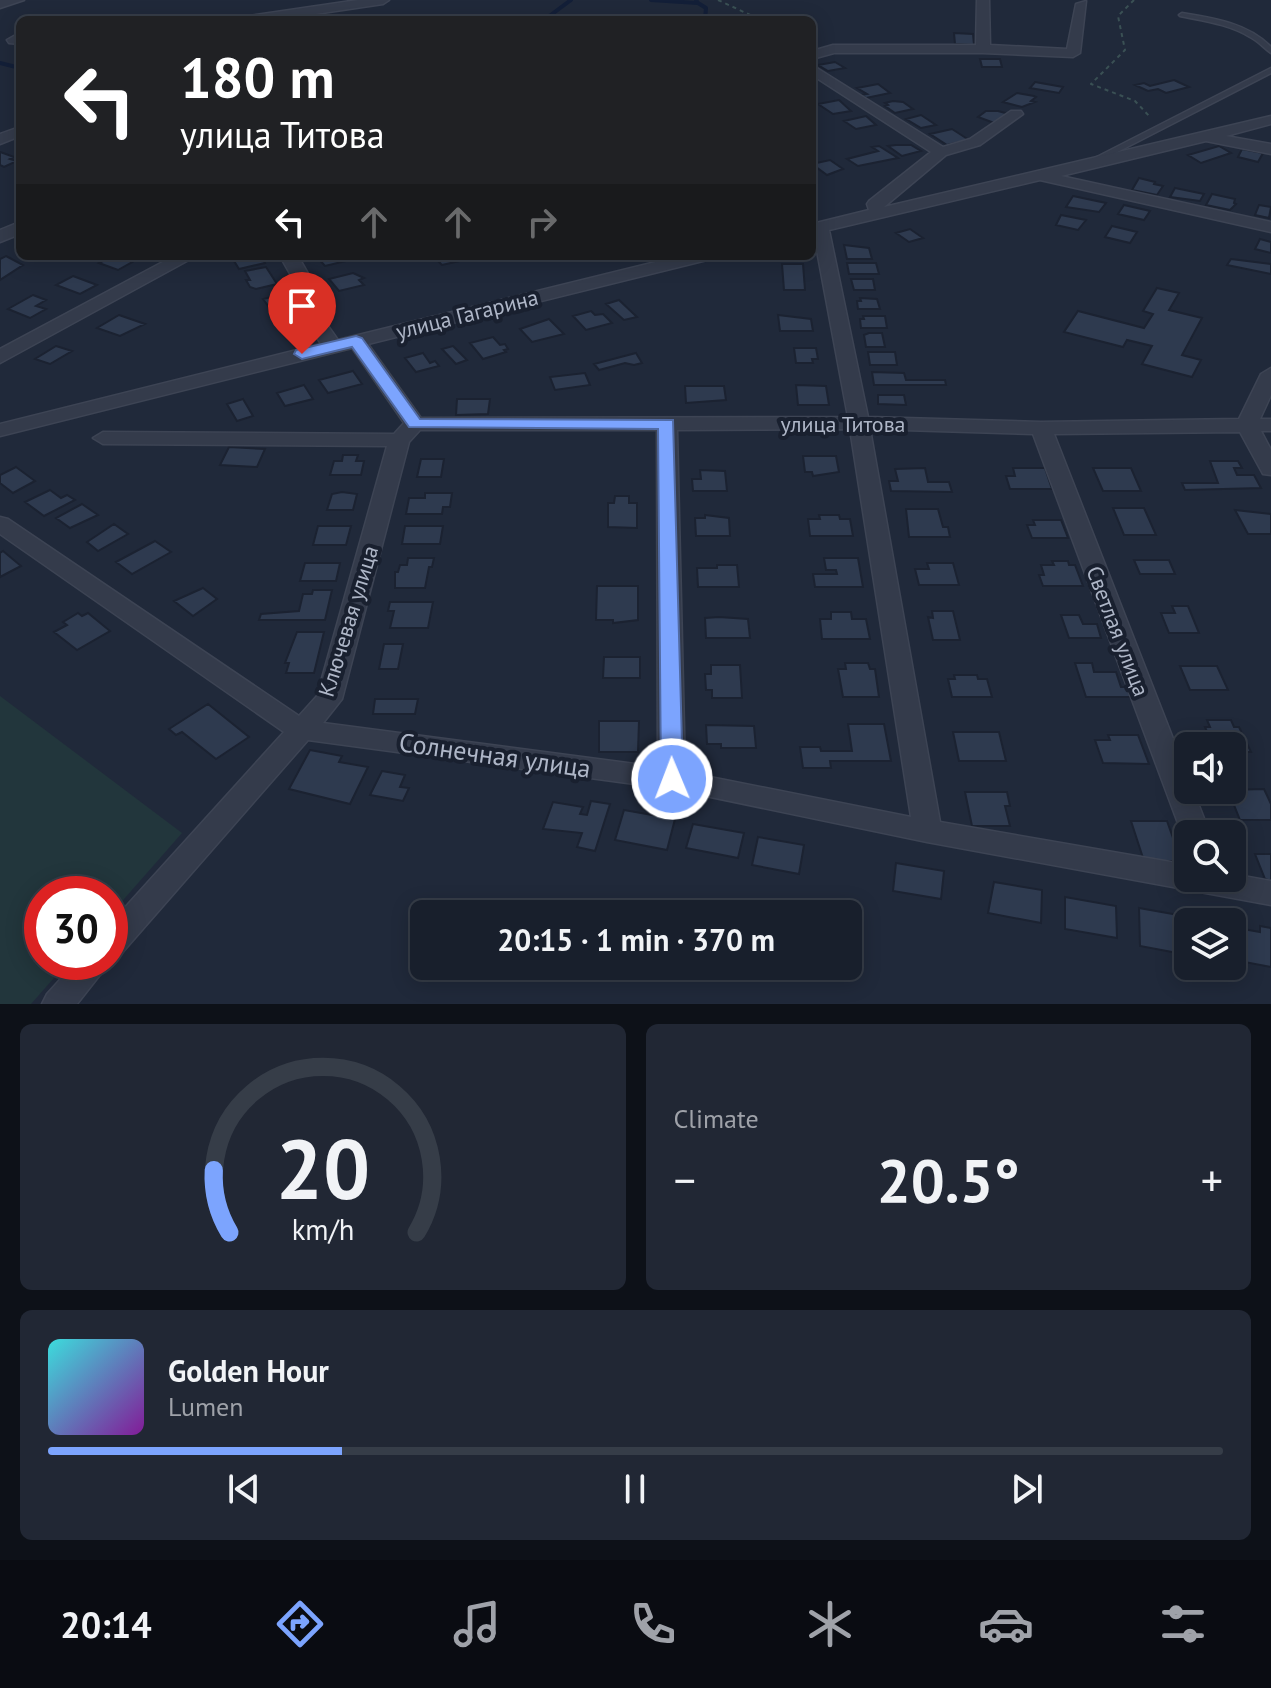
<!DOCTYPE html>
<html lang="en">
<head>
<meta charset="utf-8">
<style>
  :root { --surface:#181f2c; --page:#212734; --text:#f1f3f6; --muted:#9fa2a9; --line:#363d48; --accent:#7ca4fe }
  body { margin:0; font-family:"PT Sans",sans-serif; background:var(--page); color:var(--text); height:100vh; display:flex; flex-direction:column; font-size:30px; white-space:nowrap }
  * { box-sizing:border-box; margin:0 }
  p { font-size:26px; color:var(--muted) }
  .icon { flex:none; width:44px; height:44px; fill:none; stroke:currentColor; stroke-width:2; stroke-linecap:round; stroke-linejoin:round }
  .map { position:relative; height:1004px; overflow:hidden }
  .drawer { display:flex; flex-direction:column; gap:20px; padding:20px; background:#0d1118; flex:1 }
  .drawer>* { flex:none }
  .hud { position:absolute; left:16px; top:16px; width:800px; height:244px; border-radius:12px; box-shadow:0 4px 20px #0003,0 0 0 2px var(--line); background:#202124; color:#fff; overflow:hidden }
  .controls { position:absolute; left:1174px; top:732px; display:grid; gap:16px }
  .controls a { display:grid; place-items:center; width:72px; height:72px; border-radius:12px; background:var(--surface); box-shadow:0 4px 20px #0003,0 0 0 2px var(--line); font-size:40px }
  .speed { position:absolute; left:24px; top:876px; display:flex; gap:16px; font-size:40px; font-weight:700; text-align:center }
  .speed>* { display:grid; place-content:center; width:104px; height:104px; border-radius:50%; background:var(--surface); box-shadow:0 4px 20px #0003,0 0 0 2px var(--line); line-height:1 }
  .speed .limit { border:12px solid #d22; background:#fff; color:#111 }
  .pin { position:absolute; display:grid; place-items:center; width:68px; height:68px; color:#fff; margin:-82px -34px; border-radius:50% 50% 50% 0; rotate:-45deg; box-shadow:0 0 8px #0007 }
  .pin .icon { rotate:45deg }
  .me { position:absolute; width:88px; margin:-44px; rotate:359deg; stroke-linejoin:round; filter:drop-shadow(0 0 6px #0008) }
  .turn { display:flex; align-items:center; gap:28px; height:168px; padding:0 32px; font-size:36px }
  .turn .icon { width:104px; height:104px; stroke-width:2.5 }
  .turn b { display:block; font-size:56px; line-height:68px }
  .lanes { display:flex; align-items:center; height:76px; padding:0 32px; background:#0003; justify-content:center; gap:40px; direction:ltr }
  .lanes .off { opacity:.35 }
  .big { font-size:60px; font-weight:600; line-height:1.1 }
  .drawer .widget { flex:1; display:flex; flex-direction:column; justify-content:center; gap:12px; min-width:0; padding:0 28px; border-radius:12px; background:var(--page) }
  .drawer .dial { align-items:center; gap:0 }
  .dial svg { height:208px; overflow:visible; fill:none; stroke:var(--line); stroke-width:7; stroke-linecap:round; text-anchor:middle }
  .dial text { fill:var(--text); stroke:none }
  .song { display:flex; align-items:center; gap:24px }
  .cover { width:96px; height:96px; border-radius:12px; background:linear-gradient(135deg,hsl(180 70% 55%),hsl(290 70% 35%)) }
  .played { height:8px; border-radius:4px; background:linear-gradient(90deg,var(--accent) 25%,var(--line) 25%) }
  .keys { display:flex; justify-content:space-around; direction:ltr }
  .heat { display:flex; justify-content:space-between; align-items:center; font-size:44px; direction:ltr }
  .drawer .tiles { flex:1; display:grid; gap:20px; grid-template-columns:1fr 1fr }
  .widget:last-child { grid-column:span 2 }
  .trip { position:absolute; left:410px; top:900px; width:452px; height:80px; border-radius:12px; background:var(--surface); box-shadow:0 4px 20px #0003,0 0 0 2px var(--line); font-weight:600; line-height:80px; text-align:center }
  .tabs { display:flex; height:128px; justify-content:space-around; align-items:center; background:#0a0c12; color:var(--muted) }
  .tabs .icon { width:56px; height:56px }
  .tabs .current { color:var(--accent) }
  .tabs b { font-size:36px; color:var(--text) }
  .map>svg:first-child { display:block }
  .green { fill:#22363c }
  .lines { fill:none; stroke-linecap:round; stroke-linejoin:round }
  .stream { stroke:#131f38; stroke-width:4 }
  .building { fill:#2e3a4f; stroke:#1b2231; stroke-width:2 }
  .service-casing { stroke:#3d4454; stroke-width:3 }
  .minor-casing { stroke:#3d4454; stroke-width:3 }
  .path { stroke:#3a5054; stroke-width:2; stroke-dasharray:4 4; stroke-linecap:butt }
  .service { fill:#343b4b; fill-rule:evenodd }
  .minor { fill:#343b4b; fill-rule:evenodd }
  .route { fill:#7ca4fe; stroke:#516ba5; stroke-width:2 }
  .labels { text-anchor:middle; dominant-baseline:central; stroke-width:8; stroke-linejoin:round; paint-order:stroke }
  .street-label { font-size:22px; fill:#aeb6c7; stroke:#19202f }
  .near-street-label { font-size:26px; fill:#aeb6c7; stroke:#19202f }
</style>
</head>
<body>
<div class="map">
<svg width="1271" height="1004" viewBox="0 0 1271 1004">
  <rect width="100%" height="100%" fill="#20293a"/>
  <path class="green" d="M0 696 182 833 110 915V894H42V962H68L31 1004H0Z"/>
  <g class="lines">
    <path class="stream" d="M651 0 698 3 696 0
      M698 3 706 8 705 20
      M544 20 571 0
      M0 63 20 68"/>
  </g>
  <path class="building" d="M954 33 973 34 974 45 955 44Z
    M980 59H1000L1002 67H982Z
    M835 62 845 68 828 71 818 65Z
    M1174 80 1189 87 1166 93 1158 89 1148 91 1135 85 1144 83 1150 86Z
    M1035 82 1063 87 1059 93 1030 88Z
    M878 84 890 93 866 98 861 95 867 94 857 88Z
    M1017 93 1034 96 1036 97 1031 101 1035 102 1022 107 1003 102Z
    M839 100 851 111 833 114 818 104Z
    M893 101 903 102 913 109 895 113 885 106 888 105 885 103Z
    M986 111H998L1009 114 997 124 978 117Z
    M921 115 936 125 921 128 906 119Z
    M866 116 876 125 856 129 844 121Z
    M952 129 969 140 947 145 930 134Z
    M896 145H911L921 151 902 156 888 146Z
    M879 146 898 158 858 166 847 159 878 151 872 147Z
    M1219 146 1231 153 1201 163 1188 155Z
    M1242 149 1263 153 1258 162 1238 157Z
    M0 152 14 157 10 159 17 161 4 167 0 165Z
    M830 160 843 169 827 175 812 164Z
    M1139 178 1155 182 1154 184 1163 186 1157 195 1132 190Z
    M1175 188 1204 194 1200 201 1170 197Z
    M1212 194 1235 199 1234 203 1236 204 1230 210 1206 205Z
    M1073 196 1106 203 1099 212 1066 207Z
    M1124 205 1150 211 1144 220 1118 214Z
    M1259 205 1271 207 1269 218 1255 215Z
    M1061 215 1086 220 1078 230 1056 225Z
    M1112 226 1137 232 1130 243 1105 237Z
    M910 229 923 238 909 242 896 233Z
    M1260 239 1271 242V253L1255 249Z
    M844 245 869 248 872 259H847Z
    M6 256 23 265 0 280V259Z
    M113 256H124L134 261 118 270 99 263Z
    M231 256H261L265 263 239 269Z
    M316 256H341L346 261 325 266Z
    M433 256H461L464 260 442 265Z
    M1231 259 1271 264V274L1227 265Z
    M847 263H876L879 274H849Z
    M782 264H803L805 290H784Z
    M266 267 277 284 256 289 250 287 246 280H250L245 271Z
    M353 273 364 278 359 280 364 285 339 291 329 279Z
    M73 276 97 285 80 294 56 285Z
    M851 279H873L875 290H854Z
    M1157 288 1179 293 1169 310 1202 318 1182 355 1201 360 1192 377 1142 364 1152 346 1127 340 1123 347 1064 332 1078 311 1144 328 1153 314 1143 311Z
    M295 291 301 299 269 307 263 299Z
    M33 295 46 300 36 306 46 309 30 318 8 309Z
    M860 298 877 299 880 309H858L857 301H861Z
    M619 300 637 317 624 320 606 304Z
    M591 311 595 315 603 314 612 323 586 330 573 316Z
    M119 315 145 324 120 336 97 328Z
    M778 315 811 319 813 331H780Z
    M863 316H885L887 328H861L860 319H864Z
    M549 319 564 334 532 342 520 329Z
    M869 333H882L885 347H866L864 335Z
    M493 337 500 345 505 344 508 349 504 350 506 352 483 359 470 343Z
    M56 346 72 351 50 364 35 359Z
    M453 346 467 360 456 364 442 349Z
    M794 348H816L818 359H812L813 363H796Z
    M868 352H895L897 365H870Z
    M423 353 430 363 435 361 439 366 416 372 405 358Z
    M636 353 642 363 634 365 625 363 599 370 594 364Z
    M353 371 362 384 328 393 319 380Z
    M872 372 904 373 906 380H945L946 385H874Z
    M585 373 590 385 555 390 550 377Z
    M304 385 313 399 285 406 277 393Z
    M796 385 826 386 829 405H798Z
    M685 386H724L726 400 686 403Z
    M878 395H904L906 405 878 404Z
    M243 399 253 416 237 421 227 404Z
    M457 399H490L488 414 456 415Z
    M229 447 265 449 257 467 220 465Z
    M343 455H358L356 461H364L361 475H330L334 461H342Z
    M803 456H836L839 472 813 476 812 472H805Z
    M421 459H444L441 477H417Z
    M1210 461H1238L1242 468H1234L1237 475H1254L1261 488 1185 490 1182 483H1218Z
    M16 467 35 481 13 493 0 483V475Z
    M925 468 928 482H949L952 492 891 491 889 481H898L895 469Z
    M1013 468H1045L1052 489H1010L1006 476H1015Z
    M1093 468H1131L1141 491H1103Z
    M700 470 725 471 727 491H693L692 479H701Z
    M50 490 61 498 67 495 75 500 44 516 25 502Z
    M342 492 357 494 353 510H327L332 494Z
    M425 493H452L450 507H443L442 514H406L409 498H425Z
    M615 496H629V503H637V528L608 527V503H614Z
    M82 504 98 515 70 528 56 518Z
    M1113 508H1144L1156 535H1124Z
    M906 509H938L943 527H948L950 537H909Z
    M1235 510 1271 514V534H1248Z
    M705 515 729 518 730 536H696L695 518H705Z
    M819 515H839L840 519H850L853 536H810L808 519H820Z
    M1033 520H1061L1068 538H1032L1027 525H1035Z
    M114 524 128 534 98 551 87 542Z
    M318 526H351L346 545H313Z
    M405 526H443L440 544H402Z
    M155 541 171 552 132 574 116 562Z
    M3 551 21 566 0 577V553Z
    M408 558H434L432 567H429L425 588H395V572H398L400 565H407Z
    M824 558H858L863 587H815L813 574H837L836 570H826Z
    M1134 560H1169L1175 574H1140Z
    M1052 561H1068L1069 565H1075L1083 586H1043L1039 575H1044L1041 565H1054Z
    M305 563H340L336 581H300Z
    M927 563H953L959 585H919L915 569H929Z
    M717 565H737L739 587H698L697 568H717Z
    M597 586H638V620L613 623V620H596Z
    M203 588 217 599 193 616 174 601Z
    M313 590H332L325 620H259L261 614 299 611 303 594H312Z
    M390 602H433L428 628H390L394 611H388Z
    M1172 606H1188L1199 633H1169L1161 613H1175Z
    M932 611H953L960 640H933L928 617 933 618Z
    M831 612H851L852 619H866L870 639H822L820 619H831Z
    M78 613 82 616 88 613 110 631 77 650 54 632 67 625 63 622Z
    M1061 615H1079L1083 624H1097L1101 638H1069Z
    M719 617 748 619 750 638H706L705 618Z
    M297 632H324L314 673H286L289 663H285Z
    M384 644H403L398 669H379Z
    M604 657H640V678H603Z
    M845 663H868L870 669H875L879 697H843L838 669H846Z
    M1075 663H1092L1094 672H1116L1121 687H1130L1133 697H1086Z
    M711 665H740L742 698H712V690H706L705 674H711Z
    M1180 666H1217L1228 690H1190Z
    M954 675H977L978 679H987L992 697H952L948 679H955Z
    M375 699H418L415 714H373Z
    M208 704 249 737 216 759 182 732 176 735 169 729Z
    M1207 720H1231L1234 727H1239L1251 752H1232V746H1213L1205 727H1210Z
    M599 721H639L638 752H599Z
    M848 724H884L891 761H830L831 768H803L800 747H820L821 751H852Z
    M706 725 754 726 756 748H721V744H707Z
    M953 732H999L1006 761H959Z
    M1108 735H1138L1149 764 1103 763 1095 740H1110Z
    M310 750 342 756 339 762 368 767 350 804 289 789Z
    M382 771 405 775 400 787 409 788 403 801 370 795Z
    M1264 789 1271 804V820H1240L1228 790Z
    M965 792H1007L1010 806H1005L1010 826H972Z
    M591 801 610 804 595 851 577 847 582 833 543 829 553 802 583 807 580 814 587 815Z
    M624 810 675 819 667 850 615 840Z
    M1131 821H1167L1178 852H1174L1177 861H1144Z
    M693 824 744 833 738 858 686 848Z
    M758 837 804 845 799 874 752 865Z
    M1255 854H1271V881L1265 879Z
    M896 863 944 871 941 899 893 891Z
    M994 882 1042 890 1041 923 988 913Z
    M1065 897 1116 906 1117 938 1065 929Z
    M1139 908 1201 919V922H1188V955L1140 946Z
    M1260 926 1271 928V967L1234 960 1232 927 1260 932Z"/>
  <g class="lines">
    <g class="service-casing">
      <path id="service" d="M1182 13C1213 18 1248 23 1271 47V53C1264 48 1258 41 1250 37 1229 24 1204 21 1180 16L1179 15Z
        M1271 68V73L1096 163 1089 161Z"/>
    </g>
    <g class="minor-casing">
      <path id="minor" d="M0 0H24L0 8Z
        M358 0H389L383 4 275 20H243L249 16Z
        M977 0H989L990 45 1067 49 1076 4 1086 1 1080 53 1073 57 983 53H834L812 59V51L833 45H976Z
        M14 36H20V44L9 43 7 40Z
        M812 65 943 147 970 139 1011 111H1021L1023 114 980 145 946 155 884 207 1271 116V124L1226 136 1271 144V154L1206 141 1061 176 1271 222V232L1040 180 829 230 868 417 1041 422 1239 419 1261 374 1271 368V395L1260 419H1271V431H1261L1271 450V475L1263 474 1240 432 1054 434 1188 777V790H1193L1210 834H1188V842L1182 834 1033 434 870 429 940 822 1188 865V878H1232V874L1271 881V905L927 842 672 789 308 740 121 954 110 958V924L284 732 0 534V517L8 519 299 716 317 696 387 446 103 444 93 438 103 432 394 434 404 423 352 348 0 436V424L321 344 303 316 297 286 280 256H298L315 286 321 316 338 340 680 256H710L707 260 368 344 421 418 848 417 812 224 869 210 867 204 869 201 931 152 812 75ZM850 429 911 817 685 772 677 430ZM420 430H657L658 767 323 723 342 699 409 442Z
        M20 127V136L0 144V134Z
        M20 222V234L0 242V230Z
        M174 256H196L0 363V349Z
        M110 961V962L77 1004H42L47 994 76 962Z"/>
    </g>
    <path class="path" d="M718 0 761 20
      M1134 0 1118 16 1125 50 1091 84 1135 101 1151 118"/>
    <use href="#service" class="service"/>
    <use href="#minor" class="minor"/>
  </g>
  <path class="route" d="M356 336 362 338 420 419 673 420 683 779 680 785 672 787 664 785 661 779 658 429 409 427 352 347 302 359 294 354 296 350Z"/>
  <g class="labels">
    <g class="street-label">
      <text transform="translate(467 314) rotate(-14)">улица Гагарина</text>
      <text x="843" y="424">улица Титова</text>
      <text transform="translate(348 621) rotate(-73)">Ключевая улица</text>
      <text transform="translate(1118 631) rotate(69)">Светлая улица</text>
    </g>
    <g class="near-street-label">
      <text transform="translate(495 755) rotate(8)">Солнечная улица</text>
    </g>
  </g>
</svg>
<div class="controls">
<a><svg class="icon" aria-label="sound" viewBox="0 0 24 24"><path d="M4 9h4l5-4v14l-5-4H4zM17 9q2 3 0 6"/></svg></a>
<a><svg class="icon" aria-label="search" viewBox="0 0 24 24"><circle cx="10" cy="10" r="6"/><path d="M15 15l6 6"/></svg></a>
<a><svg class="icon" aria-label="layers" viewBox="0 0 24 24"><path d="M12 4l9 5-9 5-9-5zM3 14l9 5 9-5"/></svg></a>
</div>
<div class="speed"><div class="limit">30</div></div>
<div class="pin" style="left:302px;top:354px;background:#d93025"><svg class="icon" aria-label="arrive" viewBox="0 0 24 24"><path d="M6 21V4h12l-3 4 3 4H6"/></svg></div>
<svg class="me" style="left:672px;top:779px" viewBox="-20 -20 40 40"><circle r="17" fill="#7ca4fe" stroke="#fff" stroke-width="3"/><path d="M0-11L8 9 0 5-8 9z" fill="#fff"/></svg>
<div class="trip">20:15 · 1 min · 370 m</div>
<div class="hud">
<div class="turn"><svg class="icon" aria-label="left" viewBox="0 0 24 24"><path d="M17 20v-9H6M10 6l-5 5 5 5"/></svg><div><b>180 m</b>улица Титова</div></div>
<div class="lanes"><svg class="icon" aria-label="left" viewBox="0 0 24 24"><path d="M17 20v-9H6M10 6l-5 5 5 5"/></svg><svg class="icon off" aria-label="ahead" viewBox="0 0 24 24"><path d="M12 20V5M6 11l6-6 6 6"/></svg><svg class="icon off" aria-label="ahead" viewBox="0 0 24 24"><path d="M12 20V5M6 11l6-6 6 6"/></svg><svg class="icon off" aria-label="right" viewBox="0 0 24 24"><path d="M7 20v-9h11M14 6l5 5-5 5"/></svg></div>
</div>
</div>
<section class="drawer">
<div class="tiles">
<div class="widget dial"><svg viewBox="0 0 100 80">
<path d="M14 69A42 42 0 1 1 86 69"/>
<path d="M14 69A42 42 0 0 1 8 45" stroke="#7ca4fe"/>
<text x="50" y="56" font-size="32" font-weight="700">20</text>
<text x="50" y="72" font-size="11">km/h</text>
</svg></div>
<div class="widget"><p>Climate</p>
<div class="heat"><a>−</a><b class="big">20.5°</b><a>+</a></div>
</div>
<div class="widget">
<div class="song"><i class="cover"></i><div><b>Golden Hour</b><p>Lumen</p></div></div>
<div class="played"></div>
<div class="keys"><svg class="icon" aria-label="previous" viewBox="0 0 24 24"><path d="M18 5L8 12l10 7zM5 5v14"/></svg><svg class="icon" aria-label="pause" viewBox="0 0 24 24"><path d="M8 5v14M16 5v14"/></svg><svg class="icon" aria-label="next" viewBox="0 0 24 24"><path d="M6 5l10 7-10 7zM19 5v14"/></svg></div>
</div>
</div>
</section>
<nav class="tabs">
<b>20:14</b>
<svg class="icon current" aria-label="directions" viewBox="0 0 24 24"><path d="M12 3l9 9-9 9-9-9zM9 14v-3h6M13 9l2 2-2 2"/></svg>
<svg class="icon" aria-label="music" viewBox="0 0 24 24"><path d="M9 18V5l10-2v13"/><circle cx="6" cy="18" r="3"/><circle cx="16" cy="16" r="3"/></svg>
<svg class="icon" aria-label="phone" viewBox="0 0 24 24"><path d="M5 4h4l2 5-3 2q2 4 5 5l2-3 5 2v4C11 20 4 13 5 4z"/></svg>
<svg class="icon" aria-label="climate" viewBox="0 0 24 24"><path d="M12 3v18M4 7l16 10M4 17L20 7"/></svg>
<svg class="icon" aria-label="car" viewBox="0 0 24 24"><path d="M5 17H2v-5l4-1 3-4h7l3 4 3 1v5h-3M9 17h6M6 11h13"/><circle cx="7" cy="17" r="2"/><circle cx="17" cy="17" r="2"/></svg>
<svg class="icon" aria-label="filters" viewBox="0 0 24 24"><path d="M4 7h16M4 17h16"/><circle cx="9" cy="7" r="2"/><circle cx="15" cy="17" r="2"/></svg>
</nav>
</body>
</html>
